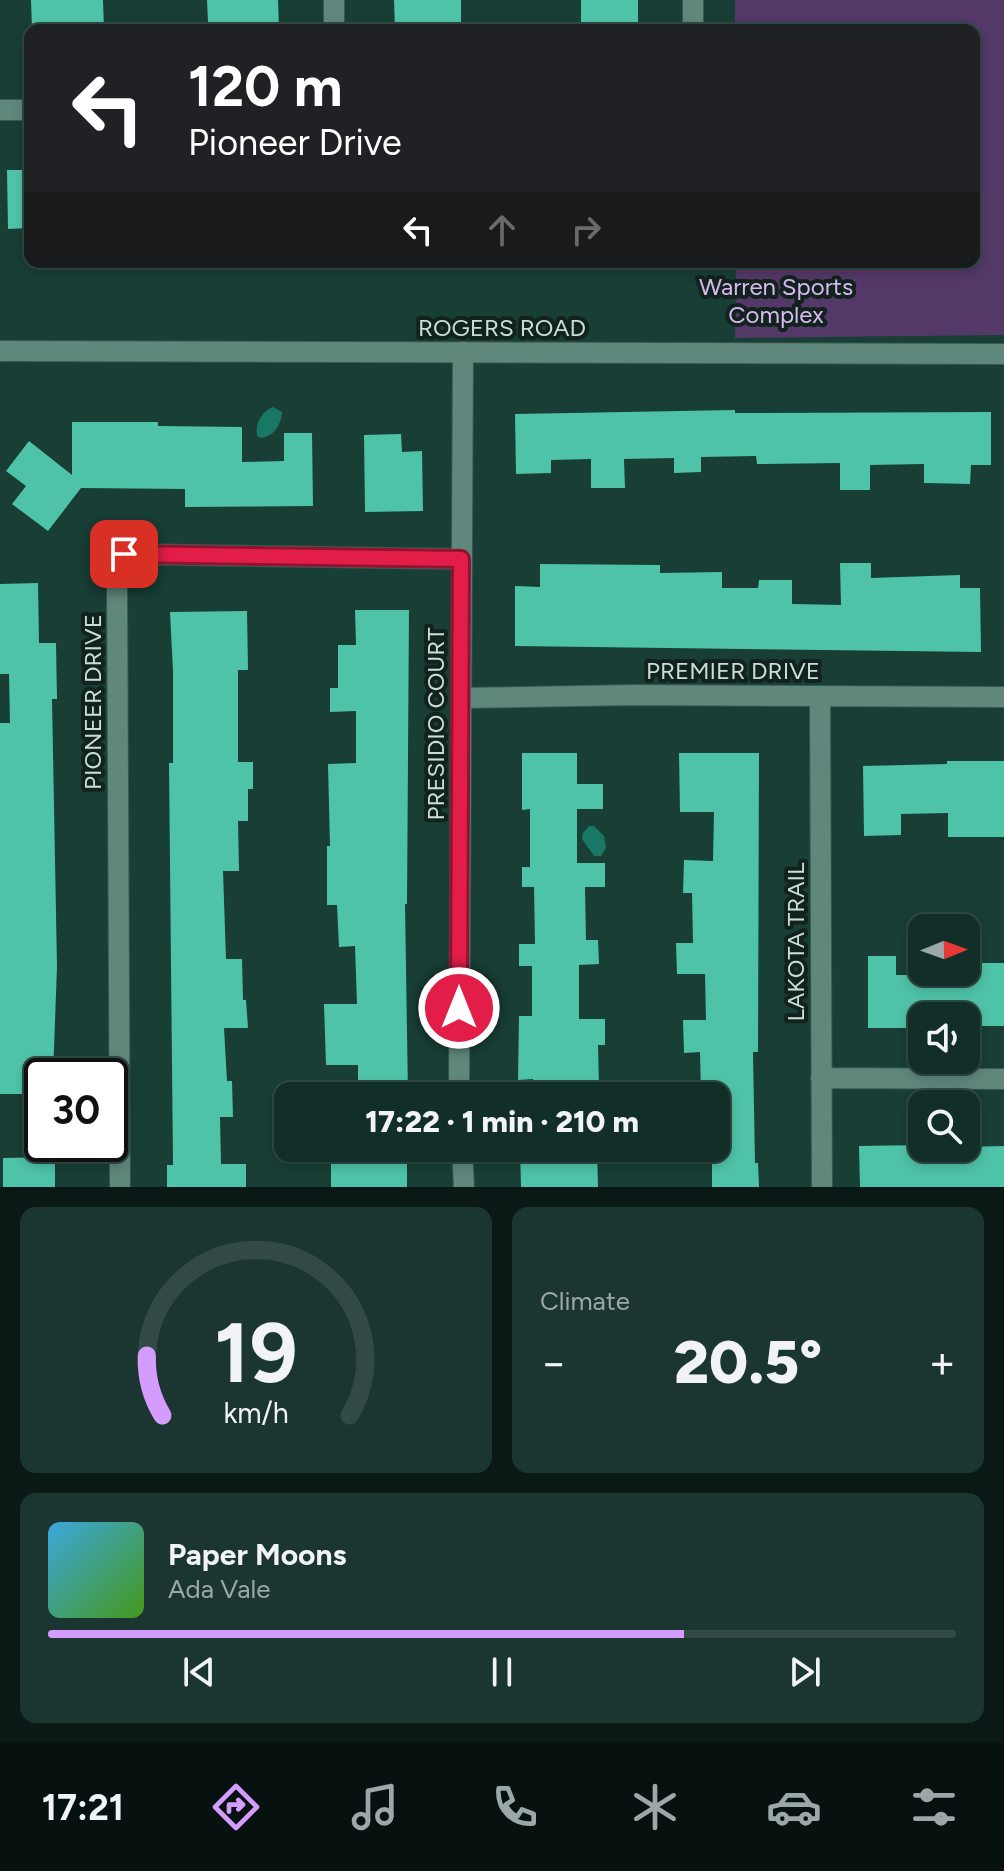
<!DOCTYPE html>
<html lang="en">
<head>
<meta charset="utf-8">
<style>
  :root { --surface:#122e28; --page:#1b3630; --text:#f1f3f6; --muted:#9ca8a8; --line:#314a45; --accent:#d39cfd }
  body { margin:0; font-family:Figtree,sans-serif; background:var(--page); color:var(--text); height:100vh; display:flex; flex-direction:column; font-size:30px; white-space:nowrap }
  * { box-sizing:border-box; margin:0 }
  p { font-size:26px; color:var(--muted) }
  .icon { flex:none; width:44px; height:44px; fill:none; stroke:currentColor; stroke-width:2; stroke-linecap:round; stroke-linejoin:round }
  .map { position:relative; height:1187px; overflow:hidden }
  .details { display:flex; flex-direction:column; gap:20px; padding:20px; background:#0a1916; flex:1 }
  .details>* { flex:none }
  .top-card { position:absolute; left:24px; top:24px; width:956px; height:244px; border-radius:16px; box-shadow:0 4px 12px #0003,0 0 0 2px var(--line); background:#202124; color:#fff; overflow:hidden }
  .needle { width:52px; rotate:89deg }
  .tools { position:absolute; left:908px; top:914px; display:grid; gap:16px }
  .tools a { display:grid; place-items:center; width:72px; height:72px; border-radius:16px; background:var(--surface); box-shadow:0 4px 12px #0003,0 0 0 2px var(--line); font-size:40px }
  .speed { position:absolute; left:24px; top:1058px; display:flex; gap:16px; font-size:40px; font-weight:700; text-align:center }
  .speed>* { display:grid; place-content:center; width:104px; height:104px; border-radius:50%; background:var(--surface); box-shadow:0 4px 12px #0003,0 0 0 2px var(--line); line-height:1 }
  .speed .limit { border:4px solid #111; border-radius:12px; background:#fff; color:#111 }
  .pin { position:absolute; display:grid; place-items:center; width:68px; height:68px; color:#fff; margin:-34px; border-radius:16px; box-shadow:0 4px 12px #0006 }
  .me { position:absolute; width:88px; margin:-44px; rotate:0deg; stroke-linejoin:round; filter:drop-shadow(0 0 6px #0008) }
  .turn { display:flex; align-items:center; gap:28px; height:168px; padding:0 32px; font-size:36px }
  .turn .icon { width:104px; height:104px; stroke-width:2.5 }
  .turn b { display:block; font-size:56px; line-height:68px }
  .lanes { display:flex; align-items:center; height:76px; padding:0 32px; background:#0003; justify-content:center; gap:40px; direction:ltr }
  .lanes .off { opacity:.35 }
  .big { font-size:60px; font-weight:800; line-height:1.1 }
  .details .card { flex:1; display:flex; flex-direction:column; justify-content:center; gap:12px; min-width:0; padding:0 28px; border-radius:16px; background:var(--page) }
  .details .dial { align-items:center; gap:0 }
  .dial svg { height:208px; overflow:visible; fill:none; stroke:var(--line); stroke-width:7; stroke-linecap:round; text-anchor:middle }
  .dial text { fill:var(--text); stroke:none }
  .song { display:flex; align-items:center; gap:24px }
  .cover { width:96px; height:96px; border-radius:12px; background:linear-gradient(135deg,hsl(200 70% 55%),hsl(100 70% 35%)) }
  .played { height:8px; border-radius:4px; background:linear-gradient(90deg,var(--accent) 70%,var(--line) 70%) }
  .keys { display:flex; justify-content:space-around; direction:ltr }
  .heat { display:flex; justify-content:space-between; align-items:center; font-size:44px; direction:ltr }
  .details .tiles { flex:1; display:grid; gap:20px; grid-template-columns:1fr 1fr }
  .card:last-child { grid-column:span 2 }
  .trip { position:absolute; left:274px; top:1082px; width:456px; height:80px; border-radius:16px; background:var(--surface); box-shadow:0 4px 12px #0003,0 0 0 2px var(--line); font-weight:800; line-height:80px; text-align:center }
  .menu { display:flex; height:128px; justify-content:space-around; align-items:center; background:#071210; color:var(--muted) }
  .menu .icon { width:56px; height:56px }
  .menu .selected { color:var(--accent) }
  .menu b { font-size:36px; color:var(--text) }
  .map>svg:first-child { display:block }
  .green { fill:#533868 }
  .water { fill:#187865 }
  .building { fill:#4fc3a8 }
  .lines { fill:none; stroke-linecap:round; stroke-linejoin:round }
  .street-casing { stroke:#395951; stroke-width:22 }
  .secondary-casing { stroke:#395951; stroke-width:22 }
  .street { stroke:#60877c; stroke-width:20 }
  .secondary { stroke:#60877c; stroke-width:20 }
  .route-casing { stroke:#92132f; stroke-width:20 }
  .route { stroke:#e11d48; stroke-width:14 }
  .labels { text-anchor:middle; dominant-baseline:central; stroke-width:8; stroke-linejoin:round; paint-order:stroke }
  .park-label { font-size:24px; fill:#d8b9f2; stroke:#12221d }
  .street-label { font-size:24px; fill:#caded8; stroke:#12221d }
</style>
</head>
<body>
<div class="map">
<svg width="1004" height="1187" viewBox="0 0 1004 1187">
  <rect width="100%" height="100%" fill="#183e35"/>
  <path class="green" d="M735 0H1004V335L735 338 736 262H974V30H735Z"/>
  <path class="water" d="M273 407 282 412C281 425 274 437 260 438L257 436C255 423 261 412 273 407Z
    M589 826H594L604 836 606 848 601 856H594L582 839 583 833Z"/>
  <path class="building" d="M31 0H103L104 30H32Z
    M207 0H278L279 30H232V22H208Z
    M394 0H461V30H395Z
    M581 0H638V30H581Z
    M7 170H30V228L8 229Z
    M735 410V413L991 412V465H971L970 484 924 483V464L870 465V490H840V463L757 464 756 456 701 457V472L674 473V458L624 459 625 488H591V459L551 460V473L516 474 515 414Z
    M72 422H158V426L242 427V462L284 461V433H312L313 506 185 507V489L81 488 48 531 12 504 26 486 6 471 29 441 72 475Z
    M401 434 402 452 422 451 423 511 365 512 364 435Z
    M840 563H871V578L960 575V588H980L981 652 515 646V586L540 587V564L660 565V573L722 572V588H758L759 580H792V604L841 605Z
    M38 583 39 643H56L57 699H52L57 967 53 1076H42V1094H0V723H10L9 674H0V584Z
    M355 610H409L407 904H405L408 1096H358V1065H326L324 1004H357L355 946 339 947 337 905H327V846H330L328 764 356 763V711L330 712V688H338V645H356Z
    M247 611 248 670H238V762H253V789H248V821H238L239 871H223L226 959H242L243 1000H246L248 1028H224L227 1081H232L233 1117H220L221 1164H246V1187H167V1165H173L169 763H173V671L170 612Z
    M522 753H577V784H603V809H577V863H605V887H585L586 940H598L599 964 579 965V1019H605V1045H598L599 1088H574V1096H533V1079L518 1080 519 1016H532V966H519V944H535L534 887H522V867H530V809L522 810Z
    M679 753H759L758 1052H753L755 1163H758L759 1187H712V1164H716V1096H701L700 1052 684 1053 683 1020H706L705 974H677L676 943H693L692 893H683L684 860 713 861 714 812H680Z
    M947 761H1004V837H948V813L901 814V835L864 836 863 766 947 764Z
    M868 956H896V975H924V979L973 978V963H1004V1026H966V1016H922V1028H868Z
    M922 1145V1148L1004 1146V1187H860L859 1146Z
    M520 1148H597L598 1187H521Z
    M55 1157V1187H3V1158Z
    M331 1161H407V1187H331Z"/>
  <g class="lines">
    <g class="street-casing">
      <path id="street" d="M334 0V30
        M693 0V30
        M0 110H30
        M820 697 822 1187
        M461 698 633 695 1004 697
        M821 1078 1004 1079
        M459 1096 463 352
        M462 1148 464 1187
        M120 1187 117 583 124 554 461 559"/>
    </g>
    <g class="secondary-casing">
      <path id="secondary" d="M0 351 1004 354"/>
    </g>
    <use href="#street" class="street"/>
    <use href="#secondary" class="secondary"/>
  </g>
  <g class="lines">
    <g class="route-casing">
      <path id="route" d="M124 554 461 559 459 1008"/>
    </g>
    <use href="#route" class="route"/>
  </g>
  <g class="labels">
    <g class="park-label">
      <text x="776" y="286">Warren Sports<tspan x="776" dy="28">Complex</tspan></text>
    </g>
    <g class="street-label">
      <text x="502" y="327">ROGERS ROAD</text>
      <text x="733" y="670">PREMIER DRIVE</text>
      <text transform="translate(92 702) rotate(-90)">PIONEER DRIVE</text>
      <text transform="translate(435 724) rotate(-90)">PRESIDIO COURT</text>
      <text transform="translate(795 942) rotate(-90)">LAKOTA TRAIL</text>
    </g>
  </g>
</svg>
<div class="tools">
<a><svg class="needle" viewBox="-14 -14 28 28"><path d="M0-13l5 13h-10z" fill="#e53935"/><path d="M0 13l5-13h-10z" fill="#9ca8a8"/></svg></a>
<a><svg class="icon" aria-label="sound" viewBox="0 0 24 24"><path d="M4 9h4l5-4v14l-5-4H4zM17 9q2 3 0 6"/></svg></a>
<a><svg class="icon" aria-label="search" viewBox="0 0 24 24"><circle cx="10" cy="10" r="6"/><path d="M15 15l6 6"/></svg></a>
</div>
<div class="speed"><div class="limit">30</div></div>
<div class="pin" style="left:124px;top:554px;background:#d93025"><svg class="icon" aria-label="arrive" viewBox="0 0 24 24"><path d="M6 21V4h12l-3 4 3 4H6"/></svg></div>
<svg class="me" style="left:459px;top:1008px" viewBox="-20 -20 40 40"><circle r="17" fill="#e11d48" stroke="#fff" stroke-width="3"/><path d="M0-11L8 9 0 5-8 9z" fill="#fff"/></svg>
<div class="trip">17:22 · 1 min · 210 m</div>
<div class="top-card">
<div class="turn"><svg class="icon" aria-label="left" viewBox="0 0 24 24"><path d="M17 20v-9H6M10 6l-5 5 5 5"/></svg><div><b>120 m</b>Pioneer Drive</div></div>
<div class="lanes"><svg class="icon" aria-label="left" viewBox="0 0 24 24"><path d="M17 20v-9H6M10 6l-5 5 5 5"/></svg><svg class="icon off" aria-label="ahead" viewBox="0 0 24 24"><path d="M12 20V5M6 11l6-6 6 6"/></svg><svg class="icon off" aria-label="right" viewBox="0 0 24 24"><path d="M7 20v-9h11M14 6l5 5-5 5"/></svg></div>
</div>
</div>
<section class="details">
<div class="tiles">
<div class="card dial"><svg viewBox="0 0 100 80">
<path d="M14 69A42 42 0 1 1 86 69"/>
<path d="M14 69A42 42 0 0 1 8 46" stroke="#d39cfd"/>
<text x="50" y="56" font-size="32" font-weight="700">19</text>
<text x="50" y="72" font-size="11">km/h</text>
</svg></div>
<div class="card"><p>Climate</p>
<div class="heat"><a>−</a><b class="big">20.5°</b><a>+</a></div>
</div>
<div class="card">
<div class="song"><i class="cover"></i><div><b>Paper Moons</b><p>Ada Vale</p></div></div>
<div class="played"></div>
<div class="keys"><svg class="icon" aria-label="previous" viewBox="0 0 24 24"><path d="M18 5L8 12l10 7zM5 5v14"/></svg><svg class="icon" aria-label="pause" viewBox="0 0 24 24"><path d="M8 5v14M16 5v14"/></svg><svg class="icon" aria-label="next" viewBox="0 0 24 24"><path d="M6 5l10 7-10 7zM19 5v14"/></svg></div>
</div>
</div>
</section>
<nav class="menu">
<b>17:21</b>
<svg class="icon selected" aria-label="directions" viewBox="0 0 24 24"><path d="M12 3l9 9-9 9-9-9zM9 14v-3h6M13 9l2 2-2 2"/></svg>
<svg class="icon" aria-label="music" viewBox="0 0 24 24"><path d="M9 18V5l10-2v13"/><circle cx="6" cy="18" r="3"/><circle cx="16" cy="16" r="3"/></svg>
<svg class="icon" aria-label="phone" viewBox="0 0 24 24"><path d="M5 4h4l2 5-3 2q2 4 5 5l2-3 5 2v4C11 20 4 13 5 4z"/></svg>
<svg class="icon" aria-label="climate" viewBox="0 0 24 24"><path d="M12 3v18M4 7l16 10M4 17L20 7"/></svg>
<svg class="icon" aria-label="car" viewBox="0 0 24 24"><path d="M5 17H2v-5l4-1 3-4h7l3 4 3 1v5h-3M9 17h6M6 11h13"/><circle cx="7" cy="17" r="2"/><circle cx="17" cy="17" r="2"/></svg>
<svg class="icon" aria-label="filters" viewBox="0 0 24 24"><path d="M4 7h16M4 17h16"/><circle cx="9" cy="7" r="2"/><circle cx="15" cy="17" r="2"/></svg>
</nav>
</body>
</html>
